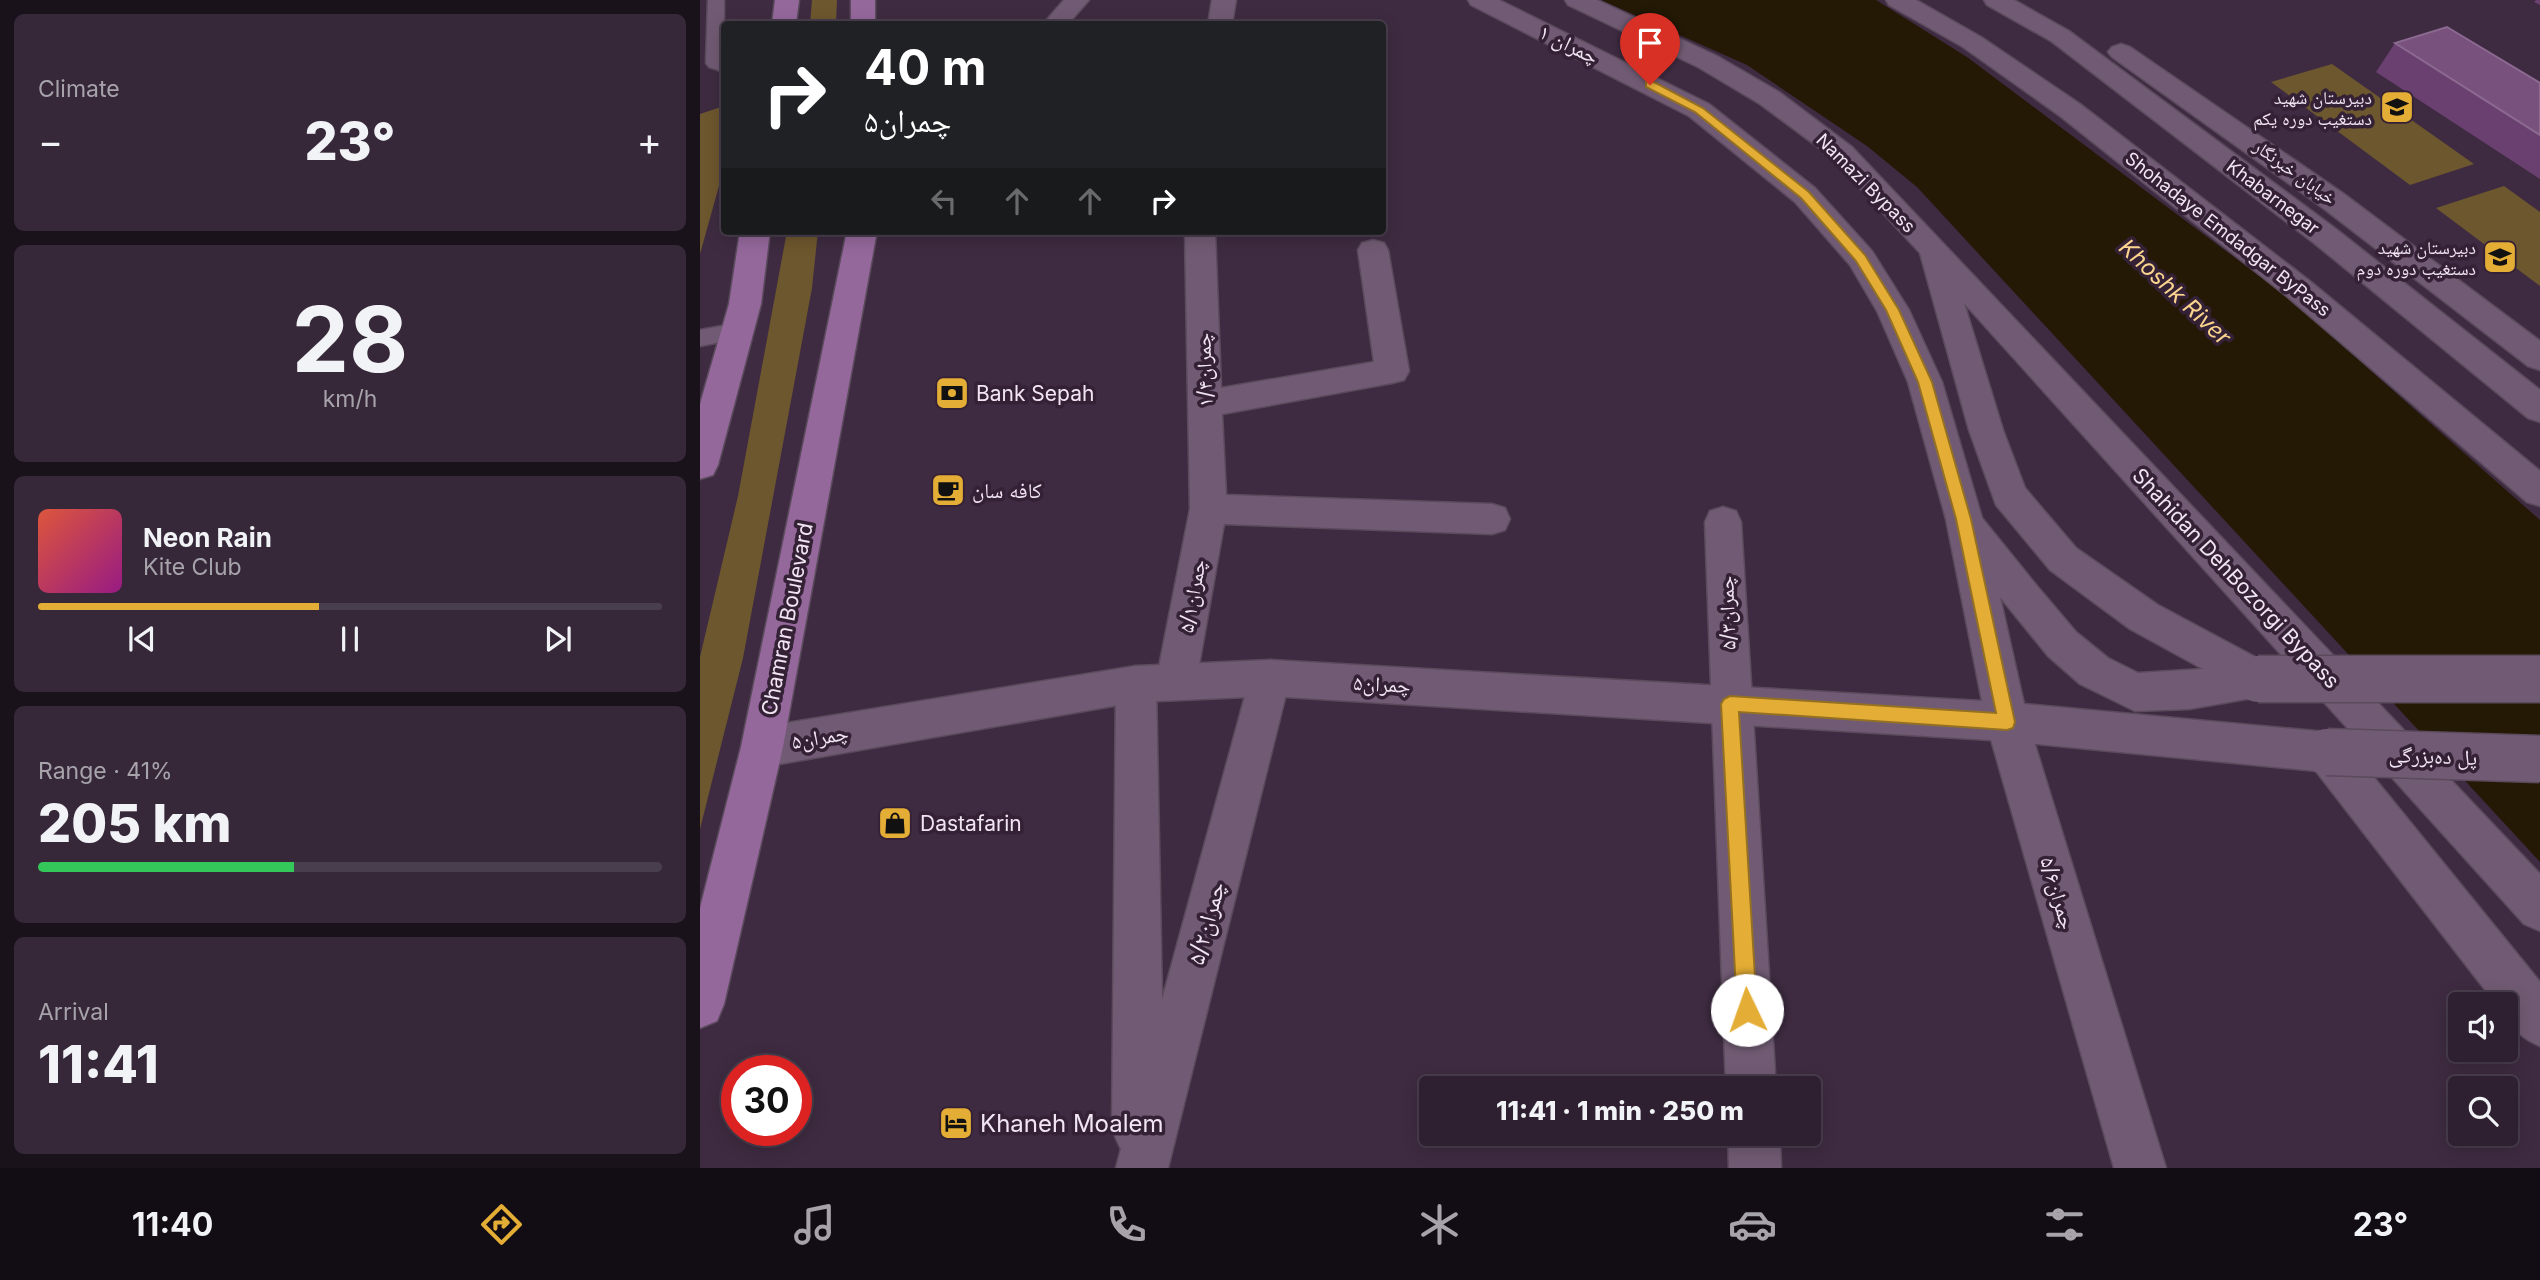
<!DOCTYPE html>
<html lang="en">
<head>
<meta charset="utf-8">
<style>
  :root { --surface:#2e2031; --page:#362839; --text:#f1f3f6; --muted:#a7a3ab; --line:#493e4d; --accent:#e4ad35 }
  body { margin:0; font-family:Inter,"Noto Naskh Arabic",sans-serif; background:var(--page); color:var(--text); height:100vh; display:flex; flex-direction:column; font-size:26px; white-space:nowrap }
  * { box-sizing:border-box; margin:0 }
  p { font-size:23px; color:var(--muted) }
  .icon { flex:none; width:38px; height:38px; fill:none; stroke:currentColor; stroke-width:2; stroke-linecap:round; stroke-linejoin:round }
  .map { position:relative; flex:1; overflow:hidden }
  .sheet { display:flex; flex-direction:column; gap:14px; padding:14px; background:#19121b; width:700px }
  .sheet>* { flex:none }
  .banner { position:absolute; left:21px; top:21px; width:665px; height:214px; border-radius:7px; box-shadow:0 4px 18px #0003,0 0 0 2px var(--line); background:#202124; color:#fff; overflow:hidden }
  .tools { position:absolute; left:1748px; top:992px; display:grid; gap:14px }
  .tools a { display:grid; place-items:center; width:70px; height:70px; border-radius:7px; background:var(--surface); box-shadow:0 4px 18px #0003,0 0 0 2px var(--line); font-size:35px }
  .speed { position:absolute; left:21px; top:1055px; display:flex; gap:14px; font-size:35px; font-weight:700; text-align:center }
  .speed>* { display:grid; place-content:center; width:91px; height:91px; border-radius:50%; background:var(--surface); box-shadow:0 4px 18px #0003,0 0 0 2px var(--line); line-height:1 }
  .speed .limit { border:10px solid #d22; background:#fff; color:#111 }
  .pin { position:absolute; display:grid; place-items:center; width:60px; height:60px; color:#fff; margin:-72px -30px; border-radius:50% 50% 50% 0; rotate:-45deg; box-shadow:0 0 7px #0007 }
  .pin .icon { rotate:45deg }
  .me { position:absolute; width:77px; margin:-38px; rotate:357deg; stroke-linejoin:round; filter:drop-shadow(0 0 5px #0008) }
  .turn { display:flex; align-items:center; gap:24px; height:147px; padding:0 28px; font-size:32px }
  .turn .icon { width:91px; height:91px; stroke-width:2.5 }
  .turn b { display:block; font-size:49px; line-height:60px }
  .lanes { display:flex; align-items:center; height:66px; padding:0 28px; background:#0003; justify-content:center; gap:35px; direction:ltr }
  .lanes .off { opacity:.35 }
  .big { font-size:52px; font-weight:800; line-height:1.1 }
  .sheet .widget { flex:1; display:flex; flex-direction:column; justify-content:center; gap:10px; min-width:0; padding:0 24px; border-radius:10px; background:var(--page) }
  .sheet .dial { align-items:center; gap:0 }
  .dial b { font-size:91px; line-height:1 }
  .song { display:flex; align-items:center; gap:21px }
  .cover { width:84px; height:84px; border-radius:10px; background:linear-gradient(135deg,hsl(10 70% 55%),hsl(310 70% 35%)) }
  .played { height:7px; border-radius:4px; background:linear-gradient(90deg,var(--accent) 45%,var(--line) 45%) }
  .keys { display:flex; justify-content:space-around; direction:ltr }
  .heat { display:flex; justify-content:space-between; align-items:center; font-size:38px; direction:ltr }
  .charge { height:10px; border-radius:5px; background:linear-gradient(90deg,#34c759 41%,var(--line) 0) }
  .trip { position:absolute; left:719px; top:1076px; width:402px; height:70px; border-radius:7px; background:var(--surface); box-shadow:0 4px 18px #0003,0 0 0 2px var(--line); font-weight:800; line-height:70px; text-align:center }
  .tabs { display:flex; height:112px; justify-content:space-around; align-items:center; background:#120d14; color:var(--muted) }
  .tabs .icon { width:49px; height:49px }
  .tabs .active { color:var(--accent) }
  .tabs b { font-size:32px; color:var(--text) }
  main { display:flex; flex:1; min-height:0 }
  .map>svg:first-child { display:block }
  .green { fill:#6d572e }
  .water { fill:#231905 }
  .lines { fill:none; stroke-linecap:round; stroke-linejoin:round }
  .lane-casing { stroke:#5a4a5c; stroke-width:3 }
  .street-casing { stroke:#5a4a5c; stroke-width:3 }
  .secondary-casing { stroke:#5a4a5c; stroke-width:3 }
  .primary-casing { stroke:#5a4a5c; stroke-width:3 }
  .lane { fill:#715b74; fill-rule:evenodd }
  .street { fill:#715b74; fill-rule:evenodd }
  .secondary { fill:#715b74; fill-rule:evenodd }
  .primary { fill:#95689c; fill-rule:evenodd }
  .secondary-bridge-casing { stroke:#5a4a5c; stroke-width:49; stroke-linecap:butt }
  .secondary-bridge { stroke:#715b74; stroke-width:46 }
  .wall { fill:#69406f }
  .building { fill:#78527d; stroke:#8b6990; stroke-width:2 }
  .route { fill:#e4ad35; stroke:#947022; stroke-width:2 }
  .labels { text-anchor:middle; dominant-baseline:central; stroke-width:7; stroke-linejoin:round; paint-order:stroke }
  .far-poi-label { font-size:18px; fill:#f2e5f3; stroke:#342136; text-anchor:end }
  .far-street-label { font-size:18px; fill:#f2e5f3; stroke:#342136 }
  .street-label { font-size:21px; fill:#f2e5f3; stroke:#342136 }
  .poi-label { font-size:21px; fill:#f2e5f3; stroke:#342136; text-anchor:start }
  .water-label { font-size:23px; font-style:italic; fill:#fbd58e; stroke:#342136 }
  .near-street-label { font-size:24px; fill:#f2e5f3; stroke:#342136 }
  .near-poi-label { font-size:24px; fill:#f2e5f3; stroke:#342136; text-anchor:start }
</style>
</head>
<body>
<main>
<section class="sheet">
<div class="widget"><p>Climate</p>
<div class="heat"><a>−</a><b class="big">23°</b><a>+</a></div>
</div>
<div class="widget dial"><b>28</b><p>km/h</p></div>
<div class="widget">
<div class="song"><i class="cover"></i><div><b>Neon Rain</b><p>Kite Club</p></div></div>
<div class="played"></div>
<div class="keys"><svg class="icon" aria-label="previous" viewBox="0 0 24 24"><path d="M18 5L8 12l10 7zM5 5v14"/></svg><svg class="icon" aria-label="pause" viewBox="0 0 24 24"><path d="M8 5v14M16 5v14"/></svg><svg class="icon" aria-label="next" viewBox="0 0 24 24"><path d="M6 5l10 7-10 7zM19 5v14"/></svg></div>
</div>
<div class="widget"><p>Range · 41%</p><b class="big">205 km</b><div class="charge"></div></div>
<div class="widget"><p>Arrival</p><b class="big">11:41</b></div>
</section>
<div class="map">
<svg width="1840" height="1168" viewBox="0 0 1840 1168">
  <rect width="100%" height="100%" fill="#3e2b41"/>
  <path class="green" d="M112 0H137L136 24H110Z
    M1632 64 1774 164 1710 185 1571 82Z
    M24 106V168L0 254V114Z
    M1804 186 1840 212V286L1736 208Z
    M87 231H118L112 288 43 658 0 829V657L38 496Z"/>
  <path class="water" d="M901 0H1176L1267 57 1586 296 1840 520V862L1217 187 1167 146 1047 65Z"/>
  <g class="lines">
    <g class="lane-casing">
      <path id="lane" d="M8 0H24V72L9 67 6 63Z
        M38 323 46 325 49 331 46 337 0 346V330Z"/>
    </g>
    <g class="street-casing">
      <path id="street" d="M364 0H389L368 24H343Z
        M512 0H536L532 24H508Z
        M485 231H515L521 388 674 362 658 250 662 243 673 240 684 243 688 250 709 371 704 380 692 383 522 414 526 495 792 504 805 508 810 519 805 530 792 534 524 524 496 682 490 695 476 700 462 695 456 682 490 509Z
        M1023 507 1036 511 1041 522 1076 1088H1026L1005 522 1010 511Z
        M570 660 584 665 590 678 468 1168H416L421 1149 412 1130 416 684 422 671 436 666 450 671 456 684 462 1000 550 678 556 665Z
        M1307 703 1322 708 1328 722 1466 1168H1414L1286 722 1292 708Z
        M1627 732 1642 738 1840 982V1046C1821 1038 1806 1026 1806 1004H1796L1612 766 1606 752 1612 738Z
        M1028 1134H1080L1081 1168H1029Z"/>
    </g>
    <g class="secondary-casing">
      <path id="secondary" d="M768 0H799L1009 104 1115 188 1172 251 1209 310 1242 382 1282 518 1337 586 1376 632 1408 658 1438 673 1503 669 1430 629 1350 570 1296 505 1269 430 1220 253 1158 186 1118 147 1060 104 998 67 868 5 865 0H897L1017 56 1079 92 1152 147 1840 874V931L1824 924 1264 303 1303 430 1325 488 1376 548 1458 605 1572 666 1578 679 1572 692 1558 697 1489 709 1435 711 1380 684 1348 656 1300 597 1324 704 1627 732 1642 738 1648 752 1642 766 1627 772 1307 741 570 696 436 702 62 767 47 761 41 747 47 733 62 727 436 666 570 660 1282 701 1246 519 1208 382 1177 311 1150 265 1095 202 989 116 771 5Z
        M1186 0H1216L1281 37 1380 104 1611 282 1840 471V506L1827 502 1589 298 1360 116 1263 47 1189 5Z
        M1284 0H1314L1369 31 1636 229 1840 390V422L1828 418 1614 243 1351 41 1287 5Z
        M1421 44 1430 47 1644 194 1840 341V370L1828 366 1623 208 1412 57 1408 52 1412 47Z"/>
    </g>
    <g class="primary-casing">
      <path id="primary" d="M75 0H99L96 24H72Z
        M151 0H175V24H151Z
        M40 231H70L61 304 18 465 13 475 0 479V404L29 304Z
        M147 231H177L83 747 24 1004 17 1021 0 1028V908L41 747Z"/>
    </g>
    <use href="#lane" class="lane"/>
    <use href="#street" class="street"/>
    <use href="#secondary" class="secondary"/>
    <use href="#primary" class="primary"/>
    <g class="secondary-bridge-casing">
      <path id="secondary-bridge" d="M1558 679H1840
        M1627 752 1840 759"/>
    </g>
    <use href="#secondary-bridge" class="secondary-bridge"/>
  </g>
  <path class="wall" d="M1836 0H1840V5L1834 2Z
    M1695 43 1840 83V179L1676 72Z"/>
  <path class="building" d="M1747 27 1840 83V135L1695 43Z"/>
  <path class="route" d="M946 82H954L1003 108 1109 192 1165 255 1199 310 1232 382 1271 519 1315 722 1313 728 1307 730 1039 712 1057 1010 1054 1017 1047 1020 1040 1017 1037 1010 1021 704 1024 699 1030 696 1296 713 1256 519 1218 382 1186 310 1156 261 1101 198 995 112 946 87Z"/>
  <defs>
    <g id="school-square" transform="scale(1.75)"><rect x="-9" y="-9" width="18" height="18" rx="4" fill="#e4ad35" stroke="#342136"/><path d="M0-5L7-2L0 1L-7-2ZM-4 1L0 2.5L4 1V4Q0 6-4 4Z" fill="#111"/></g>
    <g id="bank-square" transform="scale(1.75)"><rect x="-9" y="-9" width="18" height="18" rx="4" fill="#e4ad35" stroke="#342136"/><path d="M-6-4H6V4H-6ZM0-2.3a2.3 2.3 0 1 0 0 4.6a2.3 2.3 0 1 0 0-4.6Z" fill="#111"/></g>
    <g id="cafe-square" transform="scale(1.75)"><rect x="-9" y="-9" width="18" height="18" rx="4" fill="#e4ad35" stroke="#342136"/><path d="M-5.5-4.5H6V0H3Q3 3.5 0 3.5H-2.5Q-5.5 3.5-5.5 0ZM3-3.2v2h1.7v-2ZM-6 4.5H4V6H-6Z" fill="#111"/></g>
    <g id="shop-square" transform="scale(1.75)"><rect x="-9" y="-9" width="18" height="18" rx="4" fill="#e4ad35" stroke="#342136"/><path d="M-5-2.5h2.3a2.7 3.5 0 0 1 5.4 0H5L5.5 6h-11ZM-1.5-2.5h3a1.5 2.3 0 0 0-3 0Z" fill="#111"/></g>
    <g id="hotel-square" transform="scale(1.75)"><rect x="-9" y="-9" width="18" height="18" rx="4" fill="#e4ad35" stroke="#342136"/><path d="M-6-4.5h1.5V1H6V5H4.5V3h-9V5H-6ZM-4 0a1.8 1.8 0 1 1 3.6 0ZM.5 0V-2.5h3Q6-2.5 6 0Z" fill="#111"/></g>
  </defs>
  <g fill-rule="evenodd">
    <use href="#school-square" x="1697" y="107"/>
    <use href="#school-square" x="1800" y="257"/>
    <use href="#bank-square" x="252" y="393"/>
    <use href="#cafe-square" x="248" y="490"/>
    <use href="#shop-square" x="195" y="823"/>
    <use href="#hotel-square" x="256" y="1123"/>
  </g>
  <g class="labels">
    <g class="far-poi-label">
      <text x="1672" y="97">دبیرستان شهید<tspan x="1672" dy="21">دستغیب دوره یکم</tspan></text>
      <text x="1776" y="247">دبیرستان شهید<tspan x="1776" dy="21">دستغیب دوره دوم</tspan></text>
    </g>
    <g class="far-street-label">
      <text transform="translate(1595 172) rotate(36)">خیابان خبرنگار</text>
      <text transform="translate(1166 183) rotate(45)">Namazi Bypass</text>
      <text transform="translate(1573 197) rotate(37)">Khabarnegar</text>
      <text transform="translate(1528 234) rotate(38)">Shohadaye Emdadgar ByPass</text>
    </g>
    <g class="street-label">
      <text transform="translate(869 44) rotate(26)">چمران ۱</text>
      <text transform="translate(504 370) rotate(-92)">چمران۱/۴</text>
      <text transform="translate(1536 578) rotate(47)">Shahidan DehBozorgi Bypass</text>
      <text transform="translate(492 596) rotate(-80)">چمران۵/۱</text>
      <text transform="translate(1027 613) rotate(-92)">چمران۵/۳</text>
      <text transform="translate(87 619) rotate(-79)">Chamran Boulevard</text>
      <text transform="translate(682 684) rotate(3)">چمران۵</text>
      <text transform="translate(120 737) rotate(-10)">چمران۵</text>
      <text transform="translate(1733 756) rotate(2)">پل ده‌بزرگی</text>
      <text transform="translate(1358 893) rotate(73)">چمران۵/۶</text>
    </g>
    <g class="poi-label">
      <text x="276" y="393">Bank Sepah</text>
      <text x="272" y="490">کافه سان</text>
      <text x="220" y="823">Dastafarin</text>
    </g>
    <g class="water-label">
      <text transform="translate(1475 292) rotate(43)">Khoshk River</text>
    </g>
    <g class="near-street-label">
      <text transform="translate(506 923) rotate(-75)">چمران۵/۲</text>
    </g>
    <g class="near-poi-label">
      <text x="280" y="1123">Khaneh Moalem</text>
    </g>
  </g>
</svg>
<div class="tools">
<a><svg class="icon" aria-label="sound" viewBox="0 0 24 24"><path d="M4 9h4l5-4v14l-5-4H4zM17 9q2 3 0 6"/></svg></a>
<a><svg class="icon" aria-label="search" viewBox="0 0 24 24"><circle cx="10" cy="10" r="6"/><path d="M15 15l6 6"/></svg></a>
</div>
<div class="speed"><div class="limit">30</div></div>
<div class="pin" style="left:950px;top:85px;background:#d93025"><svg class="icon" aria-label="arrive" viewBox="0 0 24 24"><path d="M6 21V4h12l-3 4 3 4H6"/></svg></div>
<svg class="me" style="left:1047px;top:1010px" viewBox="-20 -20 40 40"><circle r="19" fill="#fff"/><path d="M0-13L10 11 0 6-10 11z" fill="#e4ad35"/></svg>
<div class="trip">11:41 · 1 min · 250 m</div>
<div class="banner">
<div class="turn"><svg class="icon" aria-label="right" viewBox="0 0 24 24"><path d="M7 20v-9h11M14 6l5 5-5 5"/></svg><div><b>40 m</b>چمران۵</div></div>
<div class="lanes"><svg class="icon off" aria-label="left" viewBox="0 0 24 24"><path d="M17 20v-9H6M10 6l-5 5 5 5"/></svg><svg class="icon off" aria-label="ahead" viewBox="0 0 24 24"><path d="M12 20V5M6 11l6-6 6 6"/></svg><svg class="icon off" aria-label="ahead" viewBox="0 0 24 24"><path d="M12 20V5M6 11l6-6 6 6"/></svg><svg class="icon" aria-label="right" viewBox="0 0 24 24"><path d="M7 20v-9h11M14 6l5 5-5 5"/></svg></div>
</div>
</div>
</main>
<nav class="tabs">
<b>11:40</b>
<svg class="icon active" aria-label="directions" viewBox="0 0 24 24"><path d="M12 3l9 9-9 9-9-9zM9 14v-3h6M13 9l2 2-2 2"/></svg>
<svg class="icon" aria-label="music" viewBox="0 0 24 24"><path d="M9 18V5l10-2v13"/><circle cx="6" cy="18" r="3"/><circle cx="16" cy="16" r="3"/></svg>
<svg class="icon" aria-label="phone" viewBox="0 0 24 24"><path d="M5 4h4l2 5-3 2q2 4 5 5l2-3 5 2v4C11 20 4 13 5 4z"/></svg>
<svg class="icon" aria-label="climate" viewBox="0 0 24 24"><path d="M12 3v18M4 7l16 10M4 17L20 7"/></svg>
<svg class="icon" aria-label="car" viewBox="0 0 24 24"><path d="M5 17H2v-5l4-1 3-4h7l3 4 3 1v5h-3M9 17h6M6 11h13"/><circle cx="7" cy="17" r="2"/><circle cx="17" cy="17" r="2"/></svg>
<svg class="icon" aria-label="filters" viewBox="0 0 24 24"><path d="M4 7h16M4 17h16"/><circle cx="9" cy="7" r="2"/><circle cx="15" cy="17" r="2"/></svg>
<b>23°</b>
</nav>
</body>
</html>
